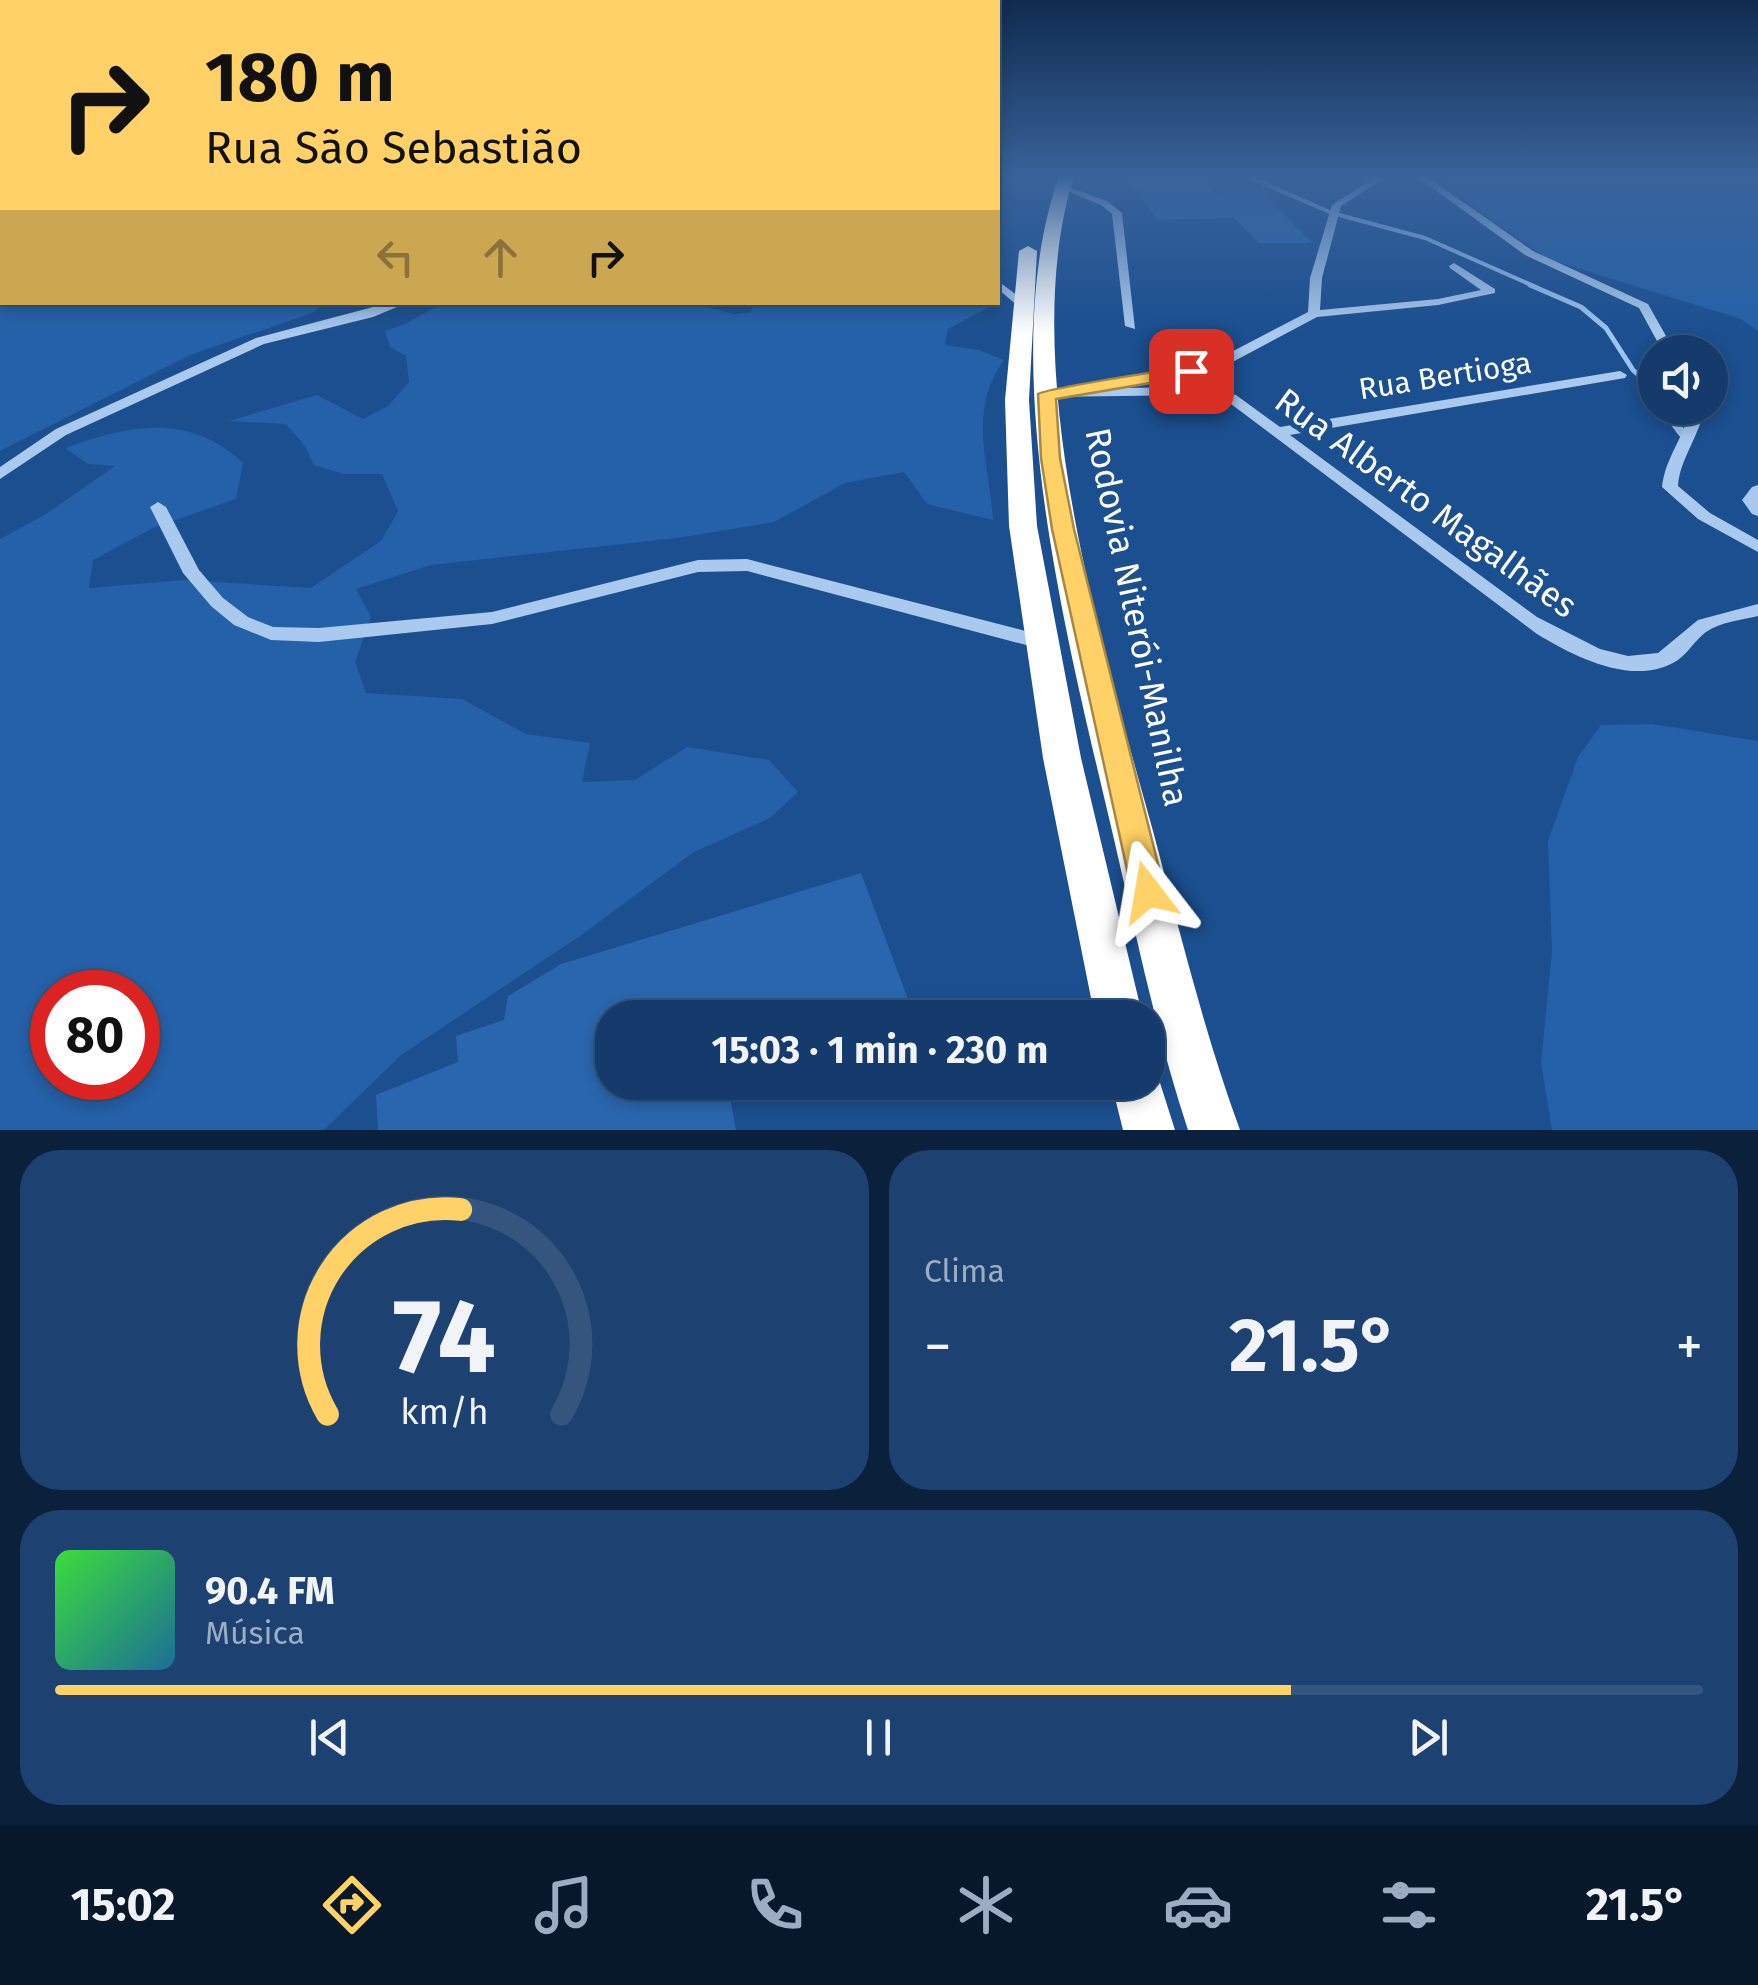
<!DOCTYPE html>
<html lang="pt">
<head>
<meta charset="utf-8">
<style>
  :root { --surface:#143b6b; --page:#1d4271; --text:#f1f3f6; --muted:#9dadc1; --line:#33557e; --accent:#ffd166 }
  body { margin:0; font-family:"Fira Sans",sans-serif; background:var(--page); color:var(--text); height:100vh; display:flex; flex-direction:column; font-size:38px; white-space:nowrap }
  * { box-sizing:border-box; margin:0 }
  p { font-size:32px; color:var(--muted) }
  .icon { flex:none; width:55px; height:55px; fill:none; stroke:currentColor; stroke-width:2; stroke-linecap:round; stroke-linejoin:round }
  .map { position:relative; height:1130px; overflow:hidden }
  .side { display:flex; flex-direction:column; gap:20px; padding:20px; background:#0b203b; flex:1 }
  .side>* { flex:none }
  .guide { position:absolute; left:0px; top:0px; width:1000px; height:305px; box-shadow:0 5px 15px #0003,0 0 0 2px var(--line); background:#ffd166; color:#111; overflow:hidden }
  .tools { position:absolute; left:1638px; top:335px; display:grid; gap:20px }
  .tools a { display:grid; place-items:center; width:90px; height:90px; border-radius:50%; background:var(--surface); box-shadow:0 5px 15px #0003,0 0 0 2px var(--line); font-size:50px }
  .speed { position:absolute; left:30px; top:970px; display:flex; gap:20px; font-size:50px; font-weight:700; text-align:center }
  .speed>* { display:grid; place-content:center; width:130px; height:130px; border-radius:50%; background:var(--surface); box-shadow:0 5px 15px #0003,0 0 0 2px var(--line); line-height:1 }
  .speed .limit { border:15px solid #d22; background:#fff; color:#111 }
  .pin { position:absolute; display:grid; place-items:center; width:85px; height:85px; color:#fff; margin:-42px; border-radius:20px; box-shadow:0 5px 15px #0006 }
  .me { position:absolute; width:110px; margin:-55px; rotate:346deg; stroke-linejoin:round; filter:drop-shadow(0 0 8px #0008) }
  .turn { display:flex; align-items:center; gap:35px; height:210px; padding:0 40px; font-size:45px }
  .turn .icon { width:130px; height:130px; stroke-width:2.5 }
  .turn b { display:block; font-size:70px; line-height:85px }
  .lanes { display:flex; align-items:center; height:95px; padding:0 40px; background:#0003; justify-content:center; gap:50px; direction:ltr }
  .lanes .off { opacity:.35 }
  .big { font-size:75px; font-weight:700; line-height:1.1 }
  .side .widget { flex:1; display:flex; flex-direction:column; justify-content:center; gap:15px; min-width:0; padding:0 35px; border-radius:40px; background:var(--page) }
  .side .dial { align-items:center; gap:0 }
  .dial svg { height:260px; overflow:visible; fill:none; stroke:var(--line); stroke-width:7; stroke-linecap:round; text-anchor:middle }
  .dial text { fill:var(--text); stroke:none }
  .song { display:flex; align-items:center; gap:30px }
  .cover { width:120px; height:120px; border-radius:15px; background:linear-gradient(135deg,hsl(120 70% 55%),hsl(200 70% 35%)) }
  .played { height:10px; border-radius:5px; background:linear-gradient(90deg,var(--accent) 75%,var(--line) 75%) }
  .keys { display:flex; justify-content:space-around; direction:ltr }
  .heat { display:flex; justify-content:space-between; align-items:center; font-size:55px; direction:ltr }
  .side .tiles { flex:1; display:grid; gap:20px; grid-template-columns:1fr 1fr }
  .widget:last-child { grid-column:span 2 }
  .trip { position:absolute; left:595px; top:1000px; width:570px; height:100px; border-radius:40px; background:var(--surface); box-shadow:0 5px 15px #0003,0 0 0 2px var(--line); font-weight:700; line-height:100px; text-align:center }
  .tabs { display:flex; height:160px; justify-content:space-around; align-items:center; background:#08182b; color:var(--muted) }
  .tabs .icon { width:70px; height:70px }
  .tabs .on { color:var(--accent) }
  .tabs b { font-size:45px; color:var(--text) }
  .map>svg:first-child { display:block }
  .green { fill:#2461a8; fill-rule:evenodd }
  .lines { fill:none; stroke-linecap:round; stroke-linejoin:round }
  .stream-far2 { stroke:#9cc4f0; stroke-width:4 }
  .stream-far1 { stroke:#9cc4f0; stroke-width:5 }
  .stream { stroke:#9cc4f0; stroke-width:8 }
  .building { fill:#2a66ad }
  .path { stroke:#a9c9ee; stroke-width:4; stroke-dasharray:4 5; stroke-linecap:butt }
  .minor { fill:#a9c9ee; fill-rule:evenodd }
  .highway { fill:#fff; fill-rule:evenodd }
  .route { fill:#ffd166; stroke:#a68842; stroke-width:2.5 }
  .labels { text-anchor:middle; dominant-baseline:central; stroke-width:10; stroke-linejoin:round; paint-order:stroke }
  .far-street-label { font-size:30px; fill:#fff; stroke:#1b4f8f }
  .street-label { font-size:35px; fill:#fff; stroke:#1b4f8f }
</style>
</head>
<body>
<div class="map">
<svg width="1758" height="1130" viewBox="0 0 1758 1130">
  <rect width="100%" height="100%" fill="#1b4f8f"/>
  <path class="green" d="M0 176 2 302 326 303 312 313 190 355 0 451Z
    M1446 176H1758V331L1741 319 1548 259 1477 210 1445 181Z
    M689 302 734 314 751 312 754 302 996 303 948 329 945 345 979 350 1004 360C967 411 989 461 993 520L927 504 904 472 845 483 774 522 677 538 431 565 356 589 371 617 355 662 366 693 462 699 526 734 590 743 582 782 635 780 687 747 769 760 798 792 770 818 694 852 580 936 401 1055 324 1130H0V539L46 514 115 466 88 464 65 448C129 425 189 412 243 463L236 499 153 528 93 560 89 588 184 580 311 588 381 541 398 511 382 474H343L314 465 305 446 286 424 229 421 317 395 363 419 388 406 409 382 406 356 390 347 385 331 407 323 442 303ZM52 992H138V1078H52Z
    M1652 724 1758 741V1130H1552L1541 1063 1552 951 1548 841 1578 757 1601 725Z"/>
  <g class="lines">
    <path class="stream-far2" d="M1247 176 1332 213 1425 238 1536 287"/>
    <path class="stream-far1" d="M1530 285 1581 307 1606 328 1633 370 1655 390
      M1664 408 1678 427"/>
    <path class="stream" d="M1676 425 1682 433"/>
  </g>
  <path class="building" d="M1200 177 1217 196 1265 195 1313 243H1259L1234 218 1158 220 1128 178Z
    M861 873 915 1018H612V1082H727L736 1130H378L376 1095 458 1062 456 1036 504 1020 508 996 561 964Z"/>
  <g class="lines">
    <path class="path" d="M1638 372 1655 373"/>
    <path class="minor" d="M1377 176H1388L1341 206 1322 278 1320 310 1438 299 1481 290 1450 268 1449 266 1454 263 1495 289V293L1438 305 1317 317 1225 366 1127 385V379L1216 360 1308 312 1310 278 1332 205Z
      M1416 176H1426L1533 251 1648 304 1675 352H1663L1639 308 1525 255Z
      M1060 184 1107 201 1122 213 1135 329 1125 326 1112 214 1101 205 1060 188Z
      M998 281 1026 302V306H1018L998 289Z
      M392 302H409L373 317 264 344 66 435 0 479V467L56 429 256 338Z
      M1620 371 1627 375 1625 378 1290 435 1537 617 1600 649 1628 656 1658 653 1698 620 1758 604V616C1741 620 1721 622 1706 632 1695 640 1689 652 1678 660 1635 688 1575 657 1537 634L1227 401 1197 395 1047 397 1040 393 1047 389 1197 387 1236 395 1280 427Z
      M1690 408H1704C1700 436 1680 458 1678 486L1710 513 1758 540V552L1698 519 1662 487C1665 458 1685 436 1690 408Z
      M1758 485V516L1752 514 1742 500 1752 487Z
      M158 502 166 507 199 570 223 598 248 617 273 627 319 628 492 612 698 560 747 559 1041 635 1048 637 1051 642 1048 647 1041 649 747 571 698 572 492 624 319 642 271 640 234 625 211 606 183 573 150 507Z"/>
    <path class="highway" d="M1059 176H1074C1015 364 1102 646 1153 831 1180 932 1204 1032 1240 1130H1188C1156 1033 1136 934 1113 835 1069 646 993 364 1059 176Z
      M1028 246 1037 251 1029 400 1037 526 1081 758 1143 1018H1095L1043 758 1009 526 1005 400 1019 251Z
      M1148 1062 1154 1064 1175 1130H1123L1111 1082H1148Z"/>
  </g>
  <linearGradient id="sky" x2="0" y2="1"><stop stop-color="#0f2b4f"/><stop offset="0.53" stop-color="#39639b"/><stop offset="1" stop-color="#39639b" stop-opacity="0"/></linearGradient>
  <rect width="1758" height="334" fill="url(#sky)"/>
  <path class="route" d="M1191 366 1199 371 1197 375 1056 399 1060 458 1074 529 1165 892 1160 903 1148 907 1137 903 1132 892 1052 529 1041 458 1038 394C1046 388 1169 370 1191 366Z"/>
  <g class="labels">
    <g class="far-street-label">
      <text transform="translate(1445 376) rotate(-9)">Rua Bertioga</text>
    </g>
    <g class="street-label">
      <text transform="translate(1426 503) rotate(36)">Rua Alberto Magalhães</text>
      <text transform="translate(1137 617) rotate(78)">Rodovia Niterói-Manilha</text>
    </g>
  </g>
</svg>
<div class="tools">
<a><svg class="icon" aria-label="sound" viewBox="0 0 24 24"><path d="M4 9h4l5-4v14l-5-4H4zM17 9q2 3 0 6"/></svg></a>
</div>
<div class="speed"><div class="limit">80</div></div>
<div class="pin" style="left:1191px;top:371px;background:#d93025"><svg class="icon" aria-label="arrive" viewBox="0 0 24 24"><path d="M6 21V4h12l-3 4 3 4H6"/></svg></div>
<svg class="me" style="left:1148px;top:892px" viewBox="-20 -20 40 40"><path d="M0-17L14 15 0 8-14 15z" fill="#ffd166" stroke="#fff" stroke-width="4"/></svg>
<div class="trip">15:03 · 1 min · 230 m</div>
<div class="guide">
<div class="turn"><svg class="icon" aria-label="right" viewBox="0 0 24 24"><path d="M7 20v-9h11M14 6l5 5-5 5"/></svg><div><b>180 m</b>Rua São Sebastião</div></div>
<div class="lanes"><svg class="icon off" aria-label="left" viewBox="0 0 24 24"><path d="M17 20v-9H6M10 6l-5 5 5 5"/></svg><svg class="icon off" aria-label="ahead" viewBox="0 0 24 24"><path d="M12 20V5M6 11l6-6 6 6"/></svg><svg class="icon" aria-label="right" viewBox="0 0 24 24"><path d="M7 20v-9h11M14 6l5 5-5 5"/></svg></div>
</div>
</div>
<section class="side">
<div class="tiles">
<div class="widget dial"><svg viewBox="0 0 100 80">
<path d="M14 69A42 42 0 1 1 86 69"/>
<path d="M14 69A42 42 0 0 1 55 6" stroke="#ffd166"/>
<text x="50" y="56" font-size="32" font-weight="700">74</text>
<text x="50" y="72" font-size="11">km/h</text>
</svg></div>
<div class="widget"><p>Clima</p>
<div class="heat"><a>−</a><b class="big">21.5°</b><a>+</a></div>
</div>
<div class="widget">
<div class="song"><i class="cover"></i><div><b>90.4 FM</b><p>Música</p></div></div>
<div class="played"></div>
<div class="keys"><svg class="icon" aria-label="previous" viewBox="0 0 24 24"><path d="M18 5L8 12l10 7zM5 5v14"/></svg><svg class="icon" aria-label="pause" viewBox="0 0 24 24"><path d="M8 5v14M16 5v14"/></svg><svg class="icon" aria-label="next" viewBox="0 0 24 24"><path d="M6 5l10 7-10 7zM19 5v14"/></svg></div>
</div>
</div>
</section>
<nav class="tabs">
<b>15:02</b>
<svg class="icon on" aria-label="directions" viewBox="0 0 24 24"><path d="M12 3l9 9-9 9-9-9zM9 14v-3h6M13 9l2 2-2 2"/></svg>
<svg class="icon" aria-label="music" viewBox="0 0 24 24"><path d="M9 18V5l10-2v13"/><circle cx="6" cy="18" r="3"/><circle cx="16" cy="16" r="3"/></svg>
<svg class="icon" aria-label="phone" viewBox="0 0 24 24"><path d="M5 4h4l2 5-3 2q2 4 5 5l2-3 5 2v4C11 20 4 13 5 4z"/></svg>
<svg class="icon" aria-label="climate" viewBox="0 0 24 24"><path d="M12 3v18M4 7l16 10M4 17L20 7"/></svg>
<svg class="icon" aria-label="car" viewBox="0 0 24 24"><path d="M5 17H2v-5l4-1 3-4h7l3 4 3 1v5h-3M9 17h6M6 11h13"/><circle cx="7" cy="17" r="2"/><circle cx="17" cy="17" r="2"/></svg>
<svg class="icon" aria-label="filters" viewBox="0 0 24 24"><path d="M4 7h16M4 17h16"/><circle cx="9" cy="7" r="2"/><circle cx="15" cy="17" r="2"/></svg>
<b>21.5°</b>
</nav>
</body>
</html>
